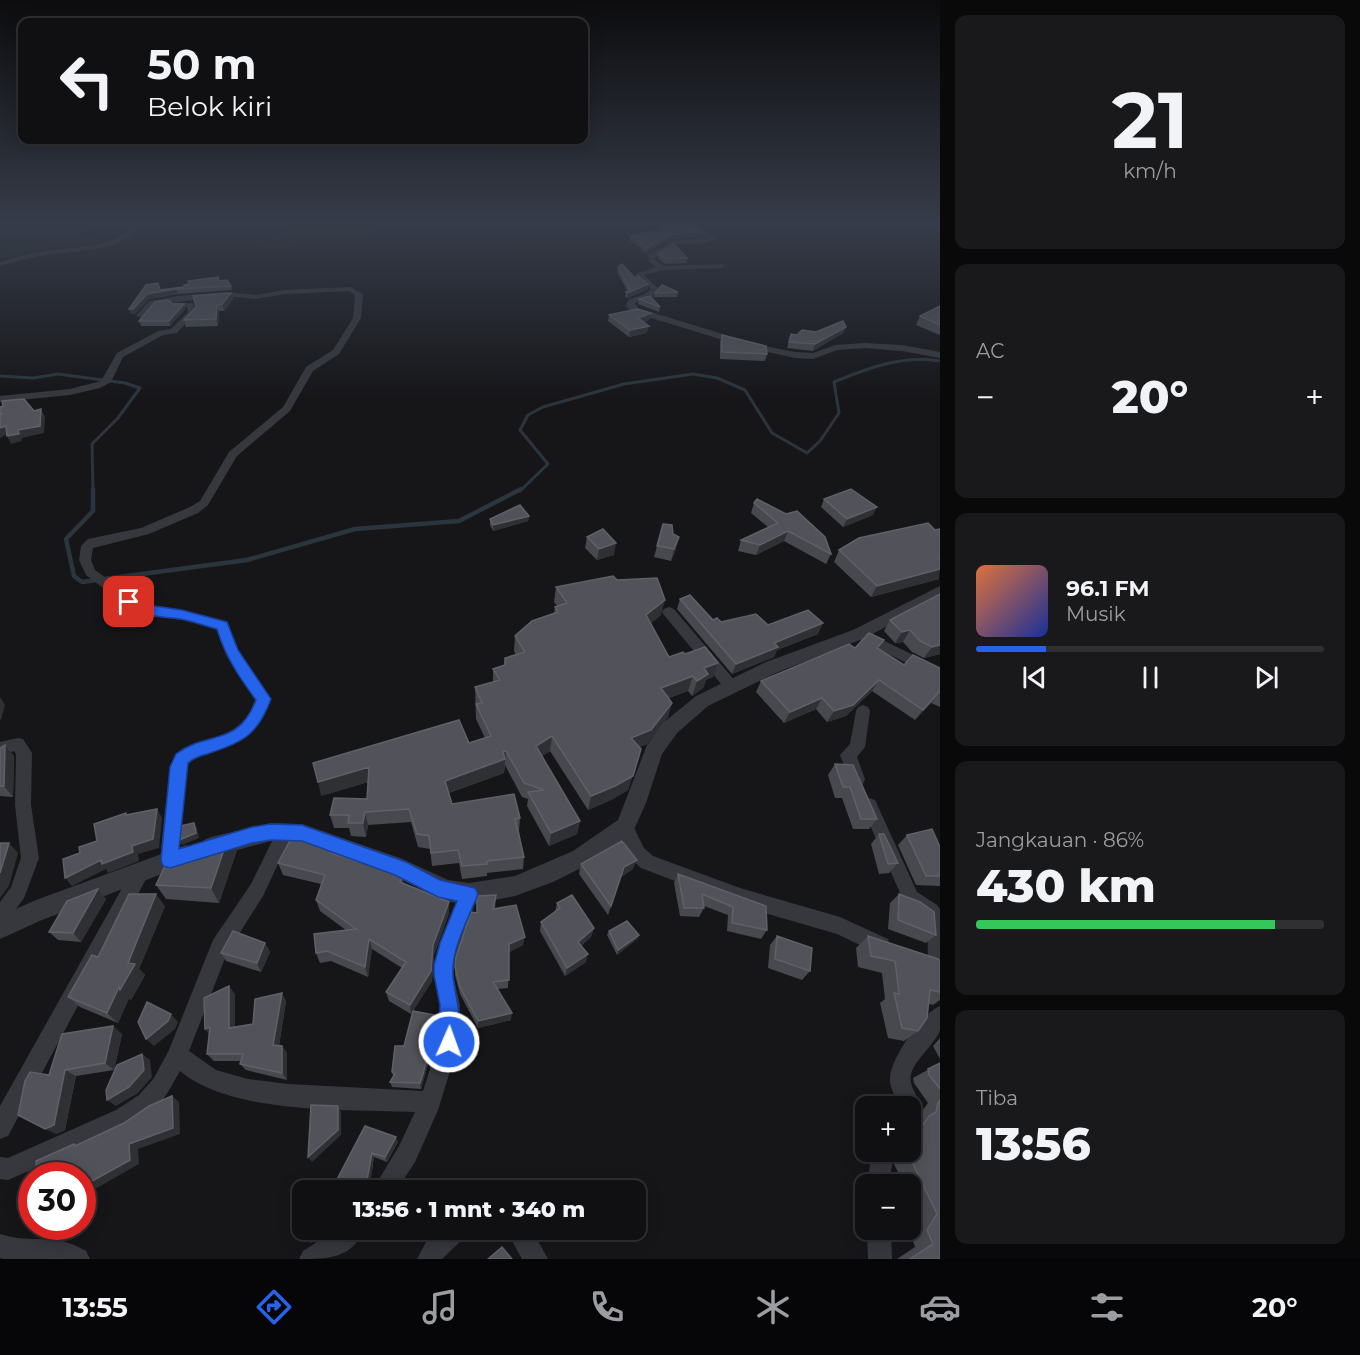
<!DOCTYPE html>
<html lang="id">
<head>
<meta charset="utf-8">
<style>
  :root { --surface:#101013; --page:#19191c; --text:#f1f3f6; --muted:#9c9da0; --line:#303033; --accent:#2563eb }
  body { margin:0; font-family:Montserrat,sans-serif; background:var(--page); color:var(--text); height:100vh; display:flex; flex-direction:column; font-size:22px; white-space:nowrap }
  * { box-sizing:border-box; margin:0 }
  p { font-size:20px; color:var(--muted) }
  .icon { flex:none; width:33px; height:33px; fill:none; stroke:currentColor; stroke-width:2; stroke-linecap:round; stroke-linejoin:round }
  .map { position:relative; flex:1; overflow:hidden }
  .panel { display:flex; flex-direction:column; gap:15px; padding:15px; background:#09090a; width:420px }
  .panel>* { flex:none }
  .banner { position:absolute; left:18px; top:18px; width:570px; height:126px; border-radius:12px; box-shadow:0 3px 15px #0003,0 0 0 2px var(--line); background:#101013; color:var(--text); overflow:hidden }
  .tools { position:absolute; left:855px; top:1096px; display:grid; gap:12px }
  .tools a { display:grid; place-items:center; width:66px; height:66px; border-radius:12px; background:var(--surface); box-shadow:0 3px 15px #0003,0 0 0 2px var(--line); font-size:30px }
  .speed { position:absolute; left:18px; top:1162px; display:flex; gap:12px; font-size:30px; font-weight:700; text-align:center }
  .speed>* { display:grid; place-content:center; width:78px; height:78px; border-radius:50%; background:var(--surface); box-shadow:0 3px 15px #0003,0 0 0 2px var(--line); line-height:1 }
  .speed .limit { border:9px solid #d22; background:#fff; color:#111 }
  .pin { position:absolute; display:grid; place-items:center; width:51px; height:51px; color:#fff; margin:-26px; border-radius:12px; box-shadow:0 3px 9px #0006 }
  .me { position:absolute; width:66px; margin:-33px; rotate:2deg; stroke-linejoin:round; filter:drop-shadow(0 0 4px #0008) }
  .turn { display:flex; align-items:center; gap:21px; height:126px; padding:0 30px; font-size:27px }
  .turn .icon { width:78px; height:78px; stroke-width:2.5 }
  .turn b { display:block; font-size:42px; line-height:51px }
  .big { font-size:45px; font-weight:800; line-height:1.1 }
  .panel .widget { flex:1; display:flex; flex-direction:column; justify-content:center; gap:9px; min-width:0; padding:0 21px; border-radius:12px; background:var(--page) }
  .panel .dial { align-items:center; gap:0 }
  .dial b { font-size:78px; line-height:1 }
  .song { display:flex; align-items:center; gap:18px }
  .cover { width:72px; height:72px; border-radius:9px; background:linear-gradient(135deg,hsl(20 70% 55%),hsl(230 70% 35%)) }
  .played { height:6px; border-radius:3px; background:linear-gradient(90deg,var(--accent) 20%,var(--line) 20%) }
  .keys { display:flex; justify-content:space-around; direction:ltr }
  .heat { display:flex; justify-content:space-between; align-items:center; font-size:33px; direction:ltr }
  .charge { height:9px; border-radius:4px; background:linear-gradient(90deg,#34c759 86%,var(--line) 0) }
  .trip { position:absolute; left:292px; top:1180px; width:354px; height:60px; border-radius:12px; background:var(--surface); box-shadow:0 3px 15px #0003,0 0 0 2px var(--line); font-weight:800; line-height:60px; text-align:center }
  .tab-bar { display:flex; height:96px; justify-content:space-around; align-items:center; background:#060608; color:var(--muted) }
  .tab-bar .icon { width:42px; height:42px }
  .tab-bar .on { color:var(--accent) }
  .tab-bar b { font-size:27px; color:var(--text) }
  main { display:flex; flex:1; min-height:0 }
  .map>svg:first-child { display:block }
  .green { fill:#1c241d }
  .lines { fill:none; stroke-linecap:round; stroke-linejoin:round }
  .stream-far1 { stroke:#2b353e; stroke-width:3 }
  .stream { stroke:#2b353e; stroke-width:4.5 }
  .minor { fill:#37383e; fill-rule:evenodd }
  .tertiary { fill:#37383e; fill-rule:evenodd }
  .wall { fill:#47494e }
  .shaded-wall { fill:#2f3034 }
  .building { fill:#52535a; stroke:#5f6169; stroke-width:1.5 }
  .route { fill:#2563eb; stroke:#184099; stroke-width:1.5 }
</style>
</head>
<body>
<main>
<div class="map">
<svg width="940" height="1259" viewBox="0 0 940 1259">
  <rect width="100%" height="100%" fill="#161619"/>
  <path class="green" d="M0 223H102L98 224 101 228 81 233 76 238H102L95 243 33 250 0 259Z
    M268 223H371V228L378 232 361 237 294 241 287 246 288 249C277 254 269 252 260 243L262 241 300 227V225L278 226Z"/>
  <g class="lines">
    <path class="stream-far1" d="M0 376 33 378 58 374 125 383 140 388 118 418 92 444 93 491
      M520 491 548 464 520 430 528 415 543 407 624 384 693 374 717 378 745 390 772 433 807 453 820 441 839 413 834 382C868 368 902 355 940 361"/>
    <path class="stream" d="M93 489V511L66 539 74 576 82 582 247 560 355 529 459 521 521 489"/>
    <path class="minor" d="M137 223H143C120 253 80 250 45 255 30 257 15 262 0 266V262C15 258 30 253 45 251 77 246 114 249 137 223Z
      M682 223H690L717 238 706 243 673 244 671 249 655 257 656 261 664 266 721 264 725 266 721 268 663 270 644 275 659 289 651 298 635 303 638 308 755 344 795 352 813 353 835 345 865 343 902 345 940 352V358L902 351 865 348 837 350 813 359 795 358 749 348 632 312 626 306 628 300 645 294 651 289 635 274 656 267 649 262 648 254 665 246 669 241 708 238Z
      M350 287 363 294 361 318 339 354 313 371 290 411 237 456 208 505 198 513 149 534 93 548 91 560 95 570 141 603 182 610 227 623 237 649 270 699C258 735 243 741 209 753 200 756 191 759 186 768L178 860 175 866 169 868 163 866 160 860 170 767C189 728 238 751 255 700L226 655 216 629 182 620 145 615 131 609 86 575 79 560 81 546 88 539 141 528 190 507 200 501 229 452 283 407 306 367 333 350 353 318 355 295 349 291 285 294 256 299 225 296 155 305 152 311 143 318 136 316 149 301 178 296 225 292 256 295 285 290Z
      M173 303H193L196 312 177 333 163 335 123 357 111 382 100 388 70 395 0 402V396L70 389 101 381 117 353 158 331 171 329 188 312 187 307H173Z
      M669 607 674 609 736 682 738 686 736 690H726L664 615 662 612 664 609Z
      M866 632 940 668V679L861 641 859 637 861 633Z
      M863 705 868 707 870 711 865 747 857 757 865 779 863 784 857 786 851 784 840 755 850 744 856 711 858 707Z
      M18 738 23 739 32 753 31 805 39 858 24 898 6 923 0 926V902L11 887 21 858 15 805 16 754 14 751 0 756V742Z
      M869 798 875 800 917 892 937 905 940 909V972L938 973 931 970C925 955 930 936 926 920L905 904 861 805 863 800Z
      M625 819 631 822 644 848 653 856 740 888 840 917 888 939 890 946 888 953 881 955 837 934 740 906 641 868 632 860 617 827 619 822Z
      M285 824 291 827 293 832 263 896 227 953 189 1051 216 1070 248 1079 288 1084 423 1091C432 1063 442 1036 440 1006 439 992 432 980 434 966 439 939 452 913 463 888L469 885 475 888 478 894 454 965 453 975 460 1005 459 1042 438 1110 415 1162 396 1191H372L399 1146 415 1112C348 1109 232 1115 180 1071L168 1092 155 1111 132 1126 8 1180 0 1179V1157L8 1158 116 1110 139 1095 154 1078 169 1050 213 940 251 884 279 827Z
      M140 865 146 867 149 873 146 879 8 1136 0 1139V1106L134 867Z
      M940 1006C940 1013 940 1023 940 1030 936 1043 916 1058 911 1074 907 1090 926 1099 918 1119L910 1122V1107H899C897 1098 890 1089 890 1080 889 1060 922 1013 940 1006Z
      M872 1152H894L889 1185H867Z
      M336 1230H364C351 1259 328 1259 299 1259L303 1251Z
      M438 1230H468L464 1238 442 1259H417L426 1242Z
      M506 1230H532L548 1259H522Z
      M867 1230H891L892 1259H868Z
      M0 1234C33 1245 53 1231 86 1251L90 1259H3L0 1258Z"/>
    <path class="tertiary" d="M940 586V598L865 638 778 672 708 706 677 733 662 754 646 803 632 834 587 865 553 882 515 896 469 905 446 901 394 876 302 842 271 841 211 857 204 854 201 847 204 840 211 837 271 823 302 824 400 858 448 880 469 883 515 876 573 851 618 820 647 745 663 723 696 696 766 662 853 630Z
      M186 845 193 848 197 855 193 862 42 920 0 939V916L36 900Z"/>
  </g>
  <path class="wall" d="M654 223H687L701 236 668 239 667 238 666 241 646 253 641 250 642 249 630 241V236L660 230Z
    M658 254 687 258 686 263 665 264 658 258Z
    M618 267 635 278 648 284V289L627 298 625 297 626 292H628L617 272Z
    M219 281 231 286 232 290 178 294 149 299 135 314H131L129 309 160 290Z
    M678 292 677 297H654L655 293Z
    M231 293 233 299 224 311H219L218 326 186 327 184 320Z
    M639 299 660 307 659 312 638 304Z
    M172 304H184L185 309 170 326H141L139 321Z
    M940 306V335L916 325 920 316Z
    M651 313 649 320 644 322 647 333 629 337 608 321 609 315Z
    M846 327 843 333 813 351 787 348 791 334 797 335Z
    M722 335 767 354 765 361 720 359V342Z
    M824 499 873 515 843 527 821 507Z
    M754 503 831 554 826 564 784 541 756 555 738 551 741 540 768 527 751 513Z
    M529 516 528 521 493 531 490 525V519Z
    M663 524 673 534 676 549 671 561 654 557Z
    M940 529 939 579 871 597 834 562 839 550Z
    M587 537 614 555 597 560 585 548Z
    M556 587 661 615 651 623 669 657 685 654 718 663 713 677 706 680 703 688 692 696 688 691 669 698 672 703 668 717 647 744 639 747 641 749 628 790 611 800 588 810 550 751 542 756 580 821 577 834 549 846 527 806 528 799 522 797 505 765 504 773 449 793 452 804 520 818 519 831 524 857 523 869 487 873V876L462 879 459 863 432 866 430 849 418 847 411 822 368 825 366 837 351 836 349 828H334L330 815 367 799 368 782 321 796 485 738 476 719 475 687 493 682V669L504 666 505 658 516 655 514 651 515 636 554 613 555 607 557 606 554 602Z
    M940 594V654L924 658 912 652 903 642 895 643 884 631 890 620Z
    M680 599 713 620 721 622 768 625 818 634 777 650 774 657 732 674 677 609Z
    M855 648 878 649 904 665 940 668V707L931 703 915 720 872 691 846 716 827 722 816 709 784 723 756 692 761 681Z
    M5 745 14 756 13 797 0 796V748Z
    M835 764 877 819 869 829H853L842 798H835L828 775Z
    M879 834 898 863 889 873 879 874 871 844Z
    M907 835 940 847V886L916 885 898 845Z
    M237 850 219 903 166 899 156 885Z
    M338 855 402 876 403 883 449 913 434 955 432 981 411 1014 389 1001 386 992 402 968 372 949 368 977 331 961 320 963 316 953 346 930 320 911 316 900 321 884 283 875 278 863Z
    M581 864 633 869 621 877 608 915 579 874Z
    M678 874 766 906 767 930 761 939 727 931 728 915 704 906V908L699 917 680 916 674 883Z
    M98 889 106 899 81 942 58 940 49 932Z
    M899 894 936 935 926 943 888 929 890 903Z
    M496 895 495 909 523 945 509 952 508 988 498 989 511 1020 478 1028 460 994 455 975V967L477 913Z
    M557 903 594 928 591 937 581 946 586 962 565 976 540 931 541 922 555 912Z
    M165 906 139 969 145 975 131 1000 129 998 118 1023 80 1007 68 997 98 957Z
    M609 931 639 935 637 939 617 955 607 935Z
    M777 936 810 971 802 980 768 968 770 945Z
    M868 936 940 961V1000L933 1005 929 1004 918 1031 904 1041 888 1038 880 1003 885 999 882 973 858 967 856 948Z
    M265 943 270 952 261 972 226 961 221 953Z
    M235 994V1027L253 1024 286 1001 279 1046H282L287 1053V1080L246 1070 240 1064 241 1061H214L207 1054 210 1035 205 1029Z
    M435 1015V1022L429 1048 431 1054 421 1089 392 1087 390 1082 393 1076 392 1072 404 1046Z
    M122 1034 114 1070 76 1076 65 1130 56 1134 49 1075Z
    M940 1038V1059L933 1046Z
    M940 1063V1259H897L915 1247 910 1233 920 1218 910 1199V1185H904L894 1164 896 1152H910V1127L913 1123 920 1120 922 1111 928 1103 914 1083 913 1078Z
    M365 1126 398 1142 387 1162 374 1157 369 1191H334L332 1189Z"/>
  <path class="shaded-wall" d="M702 232 701 236 668 239 669 235Z
    M667 236 666 241 646 253 647 248Z
    M648 284V289L627 298V293Z
    M176 289 178 294 149 299 135 314H131L129 309 147 294Z
    M231 293 233 299 224 311 222 304Z
    M184 304 185 309 170 326 169 321Z
    M217 305 219 311 218 326 216 319Z
    M651 313 649 320 637 325 638 318Z
    M649 326 647 333 629 337 630 330Z
    M846 327 843 333 813 351 815 344Z
    M41 409 45 417 44 433 22 438V441L11 444 7 436 18 430Z
    M6 426 9 433 0 438V428Z
    M877 507 873 515 843 527 847 519Z
    M529 516 528 521 493 531V525Z
    M788 531 784 541 756 555 760 545Z
    M679 537 676 549 671 561 674 549Z
    M616 543 614 555 597 560 599 549Z
    M940 560 939 579 871 597 877 586Z
    M665 600 661 615 643 630 646 615Z
    M823 623 818 634 777 650 774 657 732 674 736 664 774 643Z
    M910 630 903 642 895 643 902 632Z
    M940 645V654L924 658 932 647Z
    M718 663 713 677 706 680 703 688 692 696 697 681 704 668Z
    M693 676 688 691 657 702 661 688Z
    M879 680 872 691 846 716 827 722 834 711Z
    M939 692 931 703 915 720 923 710Z
    M0 697 5 705 1 720 0 719Z
    M822 698 816 709 784 723 790 712Z
    M672 703 668 717 647 744 627 752 631 738Z
    M552 736 550 751 535 760 536 746Z
    M5 745 14 756 13 797 4 786Z
    M641 749 628 790 611 800 588 810 591 796Z
    M506 751 504 773 445 794V781Z
    M369 767 372 781 321 796 318 782Z
    M157 809 162 818 159 848 138 854 139 861 108 873 106 869 72 886 65 878 132 846Z
    M365 812 368 825 366 837 363 823Z
    M580 821 577 834 549 846 551 833Z
    M194 823 197 828 199 838 182 845 179 840Z
    M229 835 237 850 219 903 211 888Z
    M9 843 18 853 9 886 0 898V873Z
    M336 847 339 859 332 853Z
    M637 860 633 869 621 877 624 867Z
    M98 889 106 899 81 942 73 933Z
    M156 894 165 906 139 969 145 975 131 1000 129 998 118 1023 107 1013Z
    M449 902V913L434 955 432 981 411 1014 410 1005Z
    M594 928 591 937 575 951 578 942Z
    M639 935 637 939 617 955 618 950Z
    M525 937 523 945 508 953 509 944Z
    M369 939 372 949 368 977 365 967Z
    M265 943 270 952 261 972 257 963Z
    M588 954 586 962 565 976 567 968Z
    M229 986 235 994V1035L229 1028Z
    M282 993 286 1001 278 1052 273 1045Z
    M512 1013 511 1020 478 1028V1021Z
    M171 1014 178 1022 175 1029 154 1046 146 1039Z
    M435 1015V1022L428 1054 427 1048Z
    M113 1026 122 1034 114 1070 105 1063Z
    M210 1027 211 1036 205 1029Z
    M282 1046 287 1053V1080L282 1073Z
    M430 1048 431 1054 421 1089 420 1083Z
    M142 1054 150 1060 152 1077 138 1093 116 1106 107 1100Z
    M65 1070 76 1076 65 1130 56 1134 45 1129Z
    M172 1096 179 1102 180 1134 138 1149 139 1164 95 1189 85 1185 129 1144Z
    M338 1106 341 1112V1135L312 1162 308 1157Z
    M396 1137 398 1142 387 1162 385 1157Z
    M372 1153 374 1157 369 1191H365Z
    M84 1171 95 1175 82 1180V1176H72Z
    M325 1230H334L311 1243 307 1241Z"/>
  <path class="building" d="M659 223H687L702 232 669 235Z
    M661 230 667 236 647 248 642 245H644L630 236Z
    M674 244 687 258 666 259 658 254Z
    M622 264 635 278 638 276 648 284 627 293 626 292 630 291 628 286 618 267Z
    M218 277 219 281 227 280 231 286 176 289 147 294 133 309H129L146 285 158 283 160 290 184 287V285L189 284 188 281Z
    M662 285 678 292 655 293Z
    M231 293 222 304 217 305 216 319 184 320 196 307 193 296Z
    M650 296 660 307 639 299Z
    M169 300 172 304H184L169 321H139L155 302Z
    M940 306V325L920 316Z
    M637 309 651 313 638 318 649 326 630 330 609 315Z
    M843 321 846 327 815 344 789 342 791 334 797 335 802 330 816 332Z
    M722 335 766 346 767 354 722 352Z
    M24 399 34 411 41 409 40 426 18 430 19 434 7 436 6 426 0 428V415L2 414 0 413V407L3 406 2 401Z
    M851 489 877 507 847 519 824 499Z
    M757 499 786 514 797 511 825 537 831 554 788 531 760 545 741 540 778 523 754 503Z
    M520 505 529 516 493 525 490 519Z
    M928 523 935 530 940 529V560H939L940 561V569L877 586 839 550 859 538Z
    M663 524 672 525 673 534 679 537 674 549 657 546Z
    M603 529 616 543 599 549 587 537Z
    M613 576 617 580 657 578 665 600 646 615 669 657 683 652 685 654 705 647 718 663 704 668 708 674 697 681 693 676 661 688 672 703 651 730 631 738 641 749 633 776 615 786 591 796 552 736 536 746 580 821 551 833 528 792 544 790 524 783 506 751 503 752 505 759 445 781 452 804 514 794 520 818 515 819 524 857 487 861V864L462 866 458 850 431 853 429 836 417 834 409 809 365 812 363 823H348L349 815H330L334 798 367 799 369 767 318 782 313 763 459 720 469 743 491 736 476 704 482 703 475 687 500 680 493 669 505 665V658L525 652 515 636 532 621 558 612 555 607 567 603 556 587Z
    M940 594V645L932 647 920 641 910 630 902 632 890 620Z
    M690 595 713 620 717 618 721 622 756 614 768 625 808 610 823 623 774 643 778 647 736 664 680 599Z
    M869 633 884 640 877 648 904 665 913 655 940 668V692H939L923 710 879 680 853 705 834 711 822 698 790 712 761 681 849 644 855 648Z
    M5 745 4 786H0V748Z
    M835 764 853 765 877 819H861L850 787H843Z
    M157 809 153 839 132 846 133 852 102 864 101 860 65 878 63 859 80 853 79 847 97 841 94 824 126 813V815Z
    M194 823 196 833 179 840 180 826Z
    M932 829 940 847V876H926L907 835Z
    M294 833 336 847 332 853 402 876 400 882 449 902 433 945 431 971 410 1005 386 992 406 962 369 939 365 967 327 951 316 953 314 934 356 929 316 900 325 875 278 863Z
    M879 834H884L898 863 888 864Z
    M229 835 211 888 156 885 170 855Z
    M622 841 637 860 624 867 611 906 581 864Z
    M0 843H9L0 873Z
    M678 874 766 906 767 930 732 923 733 907 702 894 704 908H684Z
    M98 889 73 933 49 932 67 901Z
    M129 894H156L128 963 135 964 120 990 119 987 107 1013 68 997 92 955 98 957Z
    M899 894 920 902 934 912 936 935 898 920Z
    M496 895 493 909 516 905 525 937 509 944V980L493 982 512 1013 478 1021 460 987 455 967 456 957 471 912 477 913V896Z
    M572 895 594 928 578 942 588 954 567 968 541 922 560 908 557 903Z
    M627 921 639 935 618 950 609 931Z
    M233 931 265 943 257 963 221 953Z
    M777 936 812 948 810 971 775 959Z
    M868 936 938 959 940 961V992L930 990 927 1018 918 1031 902 1028 894 993 899 994 895 961 871 956Z
    M229 986V1028L253 1024 255 999 282 993 273 1045 282 1046V1073L240 1064 243 1054H207L210 1027 205 1029 204 998Z
    M147 1002 171 1014 168 1021 146 1039 138 1022Z
    M413 1011 435 1015 427 1048H430L423 1074 420 1083 390 1082 395 1074 392 1072 395 1046H404Z
    M113 1026 105 1063 65 1070 54 1125 45 1129 18 1115 25 1081 30 1072 49 1075 62 1034Z
    M142 1054 144 1070 129 1087 107 1100 106 1090 117 1065Z
    M940 1063V1089L929 1075 928 1069Z
    M172 1096 173 1128 129 1144 130 1160 85 1185 84 1171 72 1176H37L36 1161 74 1144 75 1146 124 1123 149 1106Z
    M940 1100V1259H910L933 1244 927 1230 937 1214 910 1158 912 1146 910 1143 929 1116 936 1112 938 1103Z
    M311 1105 338 1106V1130L308 1157Z
    M365 1126 396 1137 385 1157 372 1153 365 1191H343L332 1189Z
    M303 1214V1227L300 1215Z
    M304 1230H325L307 1241Z
    M502 1247 512 1259H488Z"/>
  <linearGradient id="sky" x2="0" y2="1"><stop stop-color="#0c0c0e"/><stop offset="0.56" stop-color="#363c49"/><stop offset="1" stop-color="#363c49" stop-opacity="0"/></linearGradient>
  <rect width="940" height="399" fill="url(#sky)"/>
  <path class="route" d="M129 597 147 605 182 610 227 622 238 650 271 699C258 734 244 742 210 753 202 756 194 757 188 763L179 849 252 827 271 824 302 825 406 862 440 880 475 888 478 894C469 918 451 949 453 975 455 1000 466 1025 456 1049L449 1052 441 1049 438 1042 440 1005 434 975V965L440 943 457 901 438 897 395 875 302 841 271 840 252 843 170 868 163 866 161 860 170 767 176 754C207 730 238 748 256 700 239 677 225 656 217 629 205 626 192 621 180 619 162 616 135 618 123 602L124 599Z"/>
</svg>
<div class="tools">
<a>+</a>
<a>−</a>
</div>
<div class="speed"><div class="limit">30</div></div>
<div class="pin" style="left:129px;top:602px;background:#d93025"><svg class="icon" aria-label="arrive" viewBox="0 0 24 24"><path d="M6 21V4h12l-3 4 3 4H6"/></svg></div>
<svg class="me" style="left:449px;top:1042px" viewBox="-20 -20 40 40"><circle r="17" fill="#2563eb" stroke="#fff" stroke-width="3"/><path d="M0-11L8 9 0 5-8 9z" fill="#fff"/></svg>
<div class="trip">13:56 · 1 mnt · 340 m</div>
<div class="banner">
<div class="turn"><svg class="icon" aria-label="left" viewBox="0 0 24 24"><path d="M17 20v-9H6M10 6l-5 5 5 5"/></svg><div><b>50 m</b>Belok kiri</div></div>
</div>
</div>
<section class="panel">
<div class="widget dial"><b>21</b><p>km/h</p></div>
<div class="widget"><p>AC</p>
<div class="heat"><a>−</a><b class="big">20°</b><a>+</a></div>
</div>
<div class="widget">
<div class="song"><i class="cover"></i><div><b>96.1 FM</b><p>Musik</p></div></div>
<div class="played"></div>
<div class="keys"><svg class="icon" aria-label="previous" viewBox="0 0 24 24"><path d="M18 5L8 12l10 7zM5 5v14"/></svg><svg class="icon" aria-label="pause" viewBox="0 0 24 24"><path d="M8 5v14M16 5v14"/></svg><svg class="icon" aria-label="next" viewBox="0 0 24 24"><path d="M6 5l10 7-10 7zM19 5v14"/></svg></div>
</div>
<div class="widget"><p>Jangkauan · 86%</p><b class="big">430 km</b><div class="charge"></div></div>
<div class="widget"><p>Tiba</p><b class="big">13:56</b></div>
</section>
</main>
<nav class="tab-bar">
<b>13:55</b>
<svg class="icon on" aria-label="directions" viewBox="0 0 24 24"><path d="M12 3l9 9-9 9-9-9zM9 14v-3h6M13 9l2 2-2 2"/></svg>
<svg class="icon" aria-label="music" viewBox="0 0 24 24"><path d="M9 18V5l10-2v13"/><circle cx="6" cy="18" r="3"/><circle cx="16" cy="16" r="3"/></svg>
<svg class="icon" aria-label="phone" viewBox="0 0 24 24"><path d="M5 4h4l2 5-3 2q2 4 5 5l2-3 5 2v4C11 20 4 13 5 4z"/></svg>
<svg class="icon" aria-label="climate" viewBox="0 0 24 24"><path d="M12 3v18M4 7l16 10M4 17L20 7"/></svg>
<svg class="icon" aria-label="car" viewBox="0 0 24 24"><path d="M5 17H2v-5l4-1 3-4h7l3 4 3 1v5h-3M9 17h6M6 11h13"/><circle cx="7" cy="17" r="2"/><circle cx="17" cy="17" r="2"/></svg>
<svg class="icon" aria-label="filters" viewBox="0 0 24 24"><path d="M4 7h16M4 17h16"/><circle cx="9" cy="7" r="2"/><circle cx="15" cy="17" r="2"/></svg>
<b>20°</b>
</nav>
</body>
</html>
